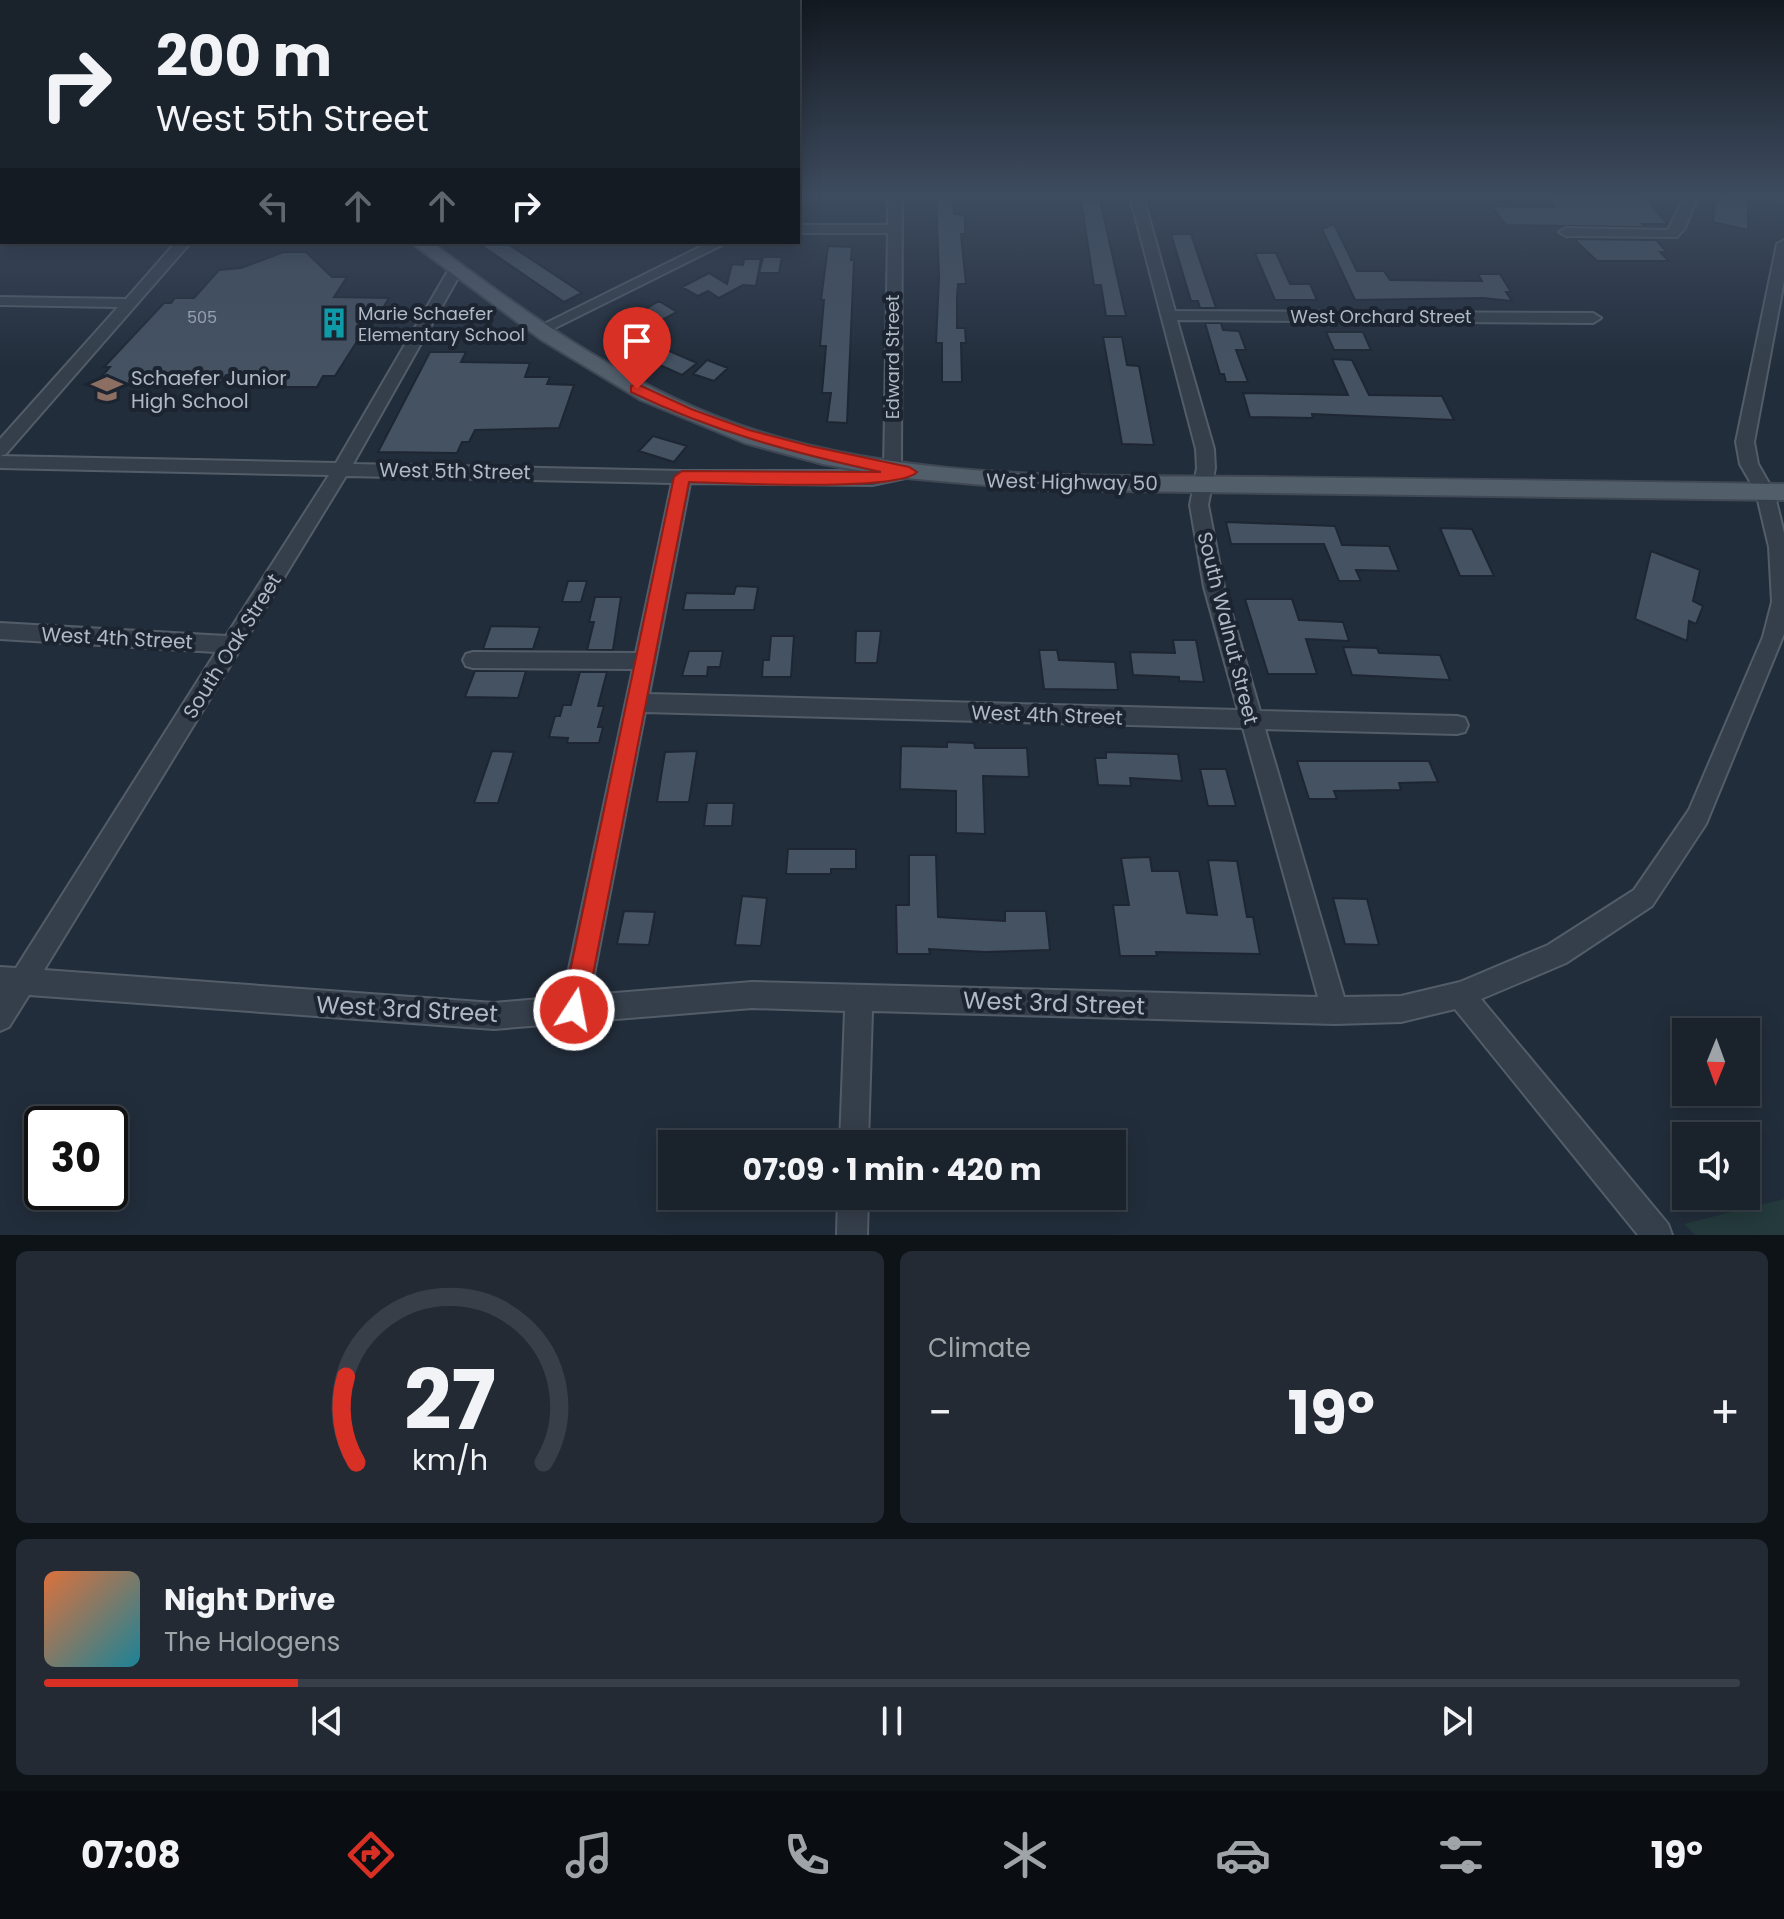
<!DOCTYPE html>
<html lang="en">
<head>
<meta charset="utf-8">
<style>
  :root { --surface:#1a222c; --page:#232a34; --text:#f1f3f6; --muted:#9fa4a9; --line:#383f48; --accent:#d93025 }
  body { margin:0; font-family:Poppins,sans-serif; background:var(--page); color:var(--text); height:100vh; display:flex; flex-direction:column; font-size:30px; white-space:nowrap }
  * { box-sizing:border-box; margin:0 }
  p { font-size:26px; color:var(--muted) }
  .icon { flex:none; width:44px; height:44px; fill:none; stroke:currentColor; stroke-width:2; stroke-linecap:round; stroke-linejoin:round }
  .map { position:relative; height:1235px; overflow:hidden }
  .drawer { display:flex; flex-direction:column; gap:16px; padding:16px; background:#0e1318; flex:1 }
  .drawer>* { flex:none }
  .guide { position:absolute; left:0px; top:0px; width:800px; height:244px; box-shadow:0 4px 20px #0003,0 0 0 2px var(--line); background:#1a222c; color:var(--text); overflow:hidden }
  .needle { width:52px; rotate:181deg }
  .fabs { position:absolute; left:1672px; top:1018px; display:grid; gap:16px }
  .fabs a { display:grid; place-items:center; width:88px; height:88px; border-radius:0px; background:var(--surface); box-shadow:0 4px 20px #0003,0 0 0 2px var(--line); font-size:40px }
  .speed { position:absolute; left:24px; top:1106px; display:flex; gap:16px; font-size:40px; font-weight:700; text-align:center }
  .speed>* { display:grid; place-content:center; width:104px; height:104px; border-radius:50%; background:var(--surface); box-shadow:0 4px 20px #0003,0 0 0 2px var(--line); line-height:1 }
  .speed .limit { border:4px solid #111; border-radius:12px; background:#fff; color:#111 }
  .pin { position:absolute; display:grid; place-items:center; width:68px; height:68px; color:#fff; margin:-82px -34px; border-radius:50% 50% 50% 0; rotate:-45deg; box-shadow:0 0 8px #0007 }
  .pin .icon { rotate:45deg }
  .me { position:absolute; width:88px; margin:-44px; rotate:11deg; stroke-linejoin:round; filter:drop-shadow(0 0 6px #0008) }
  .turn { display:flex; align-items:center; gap:28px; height:168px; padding:0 24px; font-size:36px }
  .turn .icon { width:104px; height:104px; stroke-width:2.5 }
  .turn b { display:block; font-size:56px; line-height:68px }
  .lanes { display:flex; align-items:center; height:76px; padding:0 24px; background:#0003; justify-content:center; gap:40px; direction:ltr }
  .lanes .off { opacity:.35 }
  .big { font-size:60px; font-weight:700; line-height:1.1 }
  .drawer .card { flex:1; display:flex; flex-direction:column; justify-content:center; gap:12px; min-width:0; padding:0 28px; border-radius:12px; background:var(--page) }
  .drawer .dial { align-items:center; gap:0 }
  .dial svg { height:208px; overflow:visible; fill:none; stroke:var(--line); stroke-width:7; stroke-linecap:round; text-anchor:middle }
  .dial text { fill:var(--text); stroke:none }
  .song { display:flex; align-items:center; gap:24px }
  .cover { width:96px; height:96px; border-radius:12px; background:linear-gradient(135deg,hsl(20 70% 55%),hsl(190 70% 35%)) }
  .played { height:8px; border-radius:4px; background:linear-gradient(90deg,var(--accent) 15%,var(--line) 15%) }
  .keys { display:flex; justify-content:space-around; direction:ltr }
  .heat { display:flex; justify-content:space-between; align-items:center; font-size:44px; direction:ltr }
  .drawer .tiles { flex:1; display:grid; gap:16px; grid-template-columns:1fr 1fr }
  .card:last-child { grid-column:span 2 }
  .trip { position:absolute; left:658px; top:1130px; width:468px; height:80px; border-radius:0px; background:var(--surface); box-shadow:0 4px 20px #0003,0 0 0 2px var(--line); font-weight:700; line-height:80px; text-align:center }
  .tabs { display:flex; height:128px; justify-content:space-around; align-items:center; background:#0a0e12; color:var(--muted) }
  .tabs .icon { width:56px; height:56px }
  .tabs .on { color:var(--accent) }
  .tabs b { font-size:36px; color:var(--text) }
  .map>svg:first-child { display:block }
  .green { fill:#243a3c }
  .building { fill:#445262; stroke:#1d2632; stroke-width:2 }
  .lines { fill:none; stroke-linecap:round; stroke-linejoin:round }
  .minor-casing { stroke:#535d69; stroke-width:4 }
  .major-casing { stroke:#3f4854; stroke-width:4 }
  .minor { fill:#353f4b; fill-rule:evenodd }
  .major { fill:#535e6b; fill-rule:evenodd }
  .route { fill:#d93025; stroke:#8d1f18; stroke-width:2 }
  .labels { text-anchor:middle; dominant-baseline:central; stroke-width:8; stroke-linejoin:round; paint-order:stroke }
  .number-label { font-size:16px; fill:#95a0ae }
  .far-poi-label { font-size:18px; fill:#b0bac7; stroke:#1b2430; text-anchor:start }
  .far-street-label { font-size:18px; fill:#b0bac7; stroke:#1b2430 }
  .poi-label { font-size:20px; fill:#b0bac7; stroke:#1b2430; text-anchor:start }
  .street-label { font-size:20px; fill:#b0bac7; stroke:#1b2430 }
  .near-street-label { font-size:24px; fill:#b0bac7; stroke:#1b2430 }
</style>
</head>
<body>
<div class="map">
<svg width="1784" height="1235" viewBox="0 0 1784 1235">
  <rect width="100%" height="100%" fill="#222d3b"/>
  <path class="green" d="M1784 1199V1235H1695L1684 1224Z"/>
  <path class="building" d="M1546 196H1643L1668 224H1642L1645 227 1506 225 1491 206 1554 207Z
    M1716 196 1748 199V230L1713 222Z
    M936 199H953L954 214 965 215V234H961L966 284H958L957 297V328H965L966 343H961L962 382H942V343H936L939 277Z
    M1081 200H1100L1126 316H1106L1101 285H1094Z
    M1334 224 1357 271H1384L1390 280 1482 281 1478 274H1500L1511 292H1506L1512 301 1483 298 1355 300 1322 229Z
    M1171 234H1191L1216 308H1200L1198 301H1191Z
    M1574 239 1656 240 1667 252H1660L1669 261H1597Z
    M476 242H505L582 293 564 302Z
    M828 246 852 247 851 260H854L847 423 827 422 831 393H822L826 346H820L824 300H821Z
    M284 252H306L332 277H347L334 297 389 298 376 320 368 324 335 376H323L317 387H255L262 376 226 375 220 383H186L184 386 94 385 110 367H104L164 303H171L175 298H194L219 270 241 268Z
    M1255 253H1276L1290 284H1310L1317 300H1275Z
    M763 257H782L779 273H759Z
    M744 259H761L756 286 743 285 719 298 708 291 698 296 682 287 709 273 727 284 732 264 743 265Z
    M659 301 677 312 641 331 654 339 649 342 697 363 682 375 651 361 605 333Z
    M1205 323H1221L1223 330 1239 331 1246 350H1236L1248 382H1226L1224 374H1220Z
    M1326 332H1363L1371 350H1334Z
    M1103 337H1122L1127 365 1139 366 1154 445 1122 444Z
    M430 352H466L461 362 530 363 525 377H550L547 384 574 385 559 428 475 430 469 442H462L457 453 378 452Z
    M1332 359 1352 360 1369 395 1442 396 1454 420 1312 414 1313 418 1250 417 1243 393 1348 395Z
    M707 360 728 368 714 381 693 374Z
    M653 436 687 446 674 462 639 451Z
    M1226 522 1335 526 1342 545 1389 546 1399 571 1356 570 1361 581H1339L1324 544H1231Z
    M1440 528 1472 529 1494 576H1460Z
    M1651 551 1700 570 1693 601 1703 606 1696 624 1689 621 1687 641 1635 619Z
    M568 581H587L581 602H562Z
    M736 586 758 587 754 610H683L686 593 734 594Z
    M595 597H621L613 650H587L594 622H589Z
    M1245 599H1292L1299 620 1343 622 1349 641 1306 639 1317 674H1268Z
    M491 626 540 627 533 649H483Z
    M856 631H881L877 663H855Z
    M771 636H794L791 677H762L763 660H769Z
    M1173 640H1196L1204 682 1179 681V677L1133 675 1130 652 1175 653Z
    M1343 647 1377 648 1379 653 1440 655 1450 680 1352 675Z
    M1039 650H1057L1059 660 1115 662 1118 690 1044 689Z
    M689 651H723L720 667H708L707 676H682Z
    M475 671H526L518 698 465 697Z
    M580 672H607L598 706H604L598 727H603L599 743H567L568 738 549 737 555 716H560L563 705H571Z
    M947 742 974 743 975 748H1027L1029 777 983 776 985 834 956 833V791L900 789 901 746 947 747Z
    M492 751 514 752 498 803H474Z
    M697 751 689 802H657L665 752Z
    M1106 752 1178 754 1182 781 1130 778 1131 786 1098 785 1095 758H1106Z
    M1297 761H1429L1438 782 1399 783 1401 790 1334 791 1337 799H1309Z
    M1200 769H1226L1236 806H1208Z
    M707 803H734L732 826H704Z
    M788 849H856V869H831V874H786Z
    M909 855H936L938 917 1005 921V911H1046L1050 950 985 952 929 949 930 954H897L896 905H909Z
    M1150 857 1152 871H1179L1187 913 1217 915 1208 860 1237 861 1247 917H1253L1260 954 1156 952 1157 956H1120L1113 905H1129L1121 858Z
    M742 896 767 898 761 946 735 945Z
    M1333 898 1367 899 1379 945 1345 944Z
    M624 911 655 912 649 945 617 944Z"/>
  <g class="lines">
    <g class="minor-casing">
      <path id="minor" d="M888 196H902L901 468 909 466 918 472 915 476 872 485 690 483 649 694 1238 710 1204 587 1190 505 1197 468 1196 449 1130 196H1143L1175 311 1593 313 1601 318 1593 323 1177 320 1214 449 1215 468 1208 505 1224 587 1260 711 1457 716 1465 718 1468 725 1465 732 1457 734 1265 729 1344 997 1401 996 1460 982 1548 945 1634 890 1689 810 1763 637 1772 602 1769 547 1756 492 1740 464 1736 442 1777 244 1784 240V281L1754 442 1758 464 1774 492 1784 533V634L1706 824 1652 906 1566 963 1481 999 1668 1224 1672 1235H1638L1455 1009 1401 1022 1335 1024 872 1011 868 1144H840L845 1011 752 1008 494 1029 29 995 9 1027 0 1031V967L16 968 216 652 0 639V623L226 636 329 475 0 468V456L336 463 449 269 456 265 463 269 353 464 682 471H884L888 233H798V225H888ZM346 476 672 483 636 653 473 652 466 654 463 660 466 666 473 668 633 669 563 997 494 1003 44 970ZM645 712 1243 728 1318 997 752 982 590 995Z
        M1685 196H1698L1685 228 1677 237 1566 236 1559 232 1566 228 1668 230Z
        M1772 196H1784V202Z
        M176 242H191L6 454 0 456V439L118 307 0 305V297L126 299Z
        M710 242H728L547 332H537L534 329Z
        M838 1196H868L867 1235H837Z"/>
    </g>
    <g class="major-casing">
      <path id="major" d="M410 242H431C533 318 637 394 760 432 921 482 1094 475 1260 477 1434 479 1609 481 1784 484V500L1042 490 895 477 823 464 745 443 641 400 540 339Z"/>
    </g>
    <use href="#minor" class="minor"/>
    <use href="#major" class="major"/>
  </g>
  <linearGradient id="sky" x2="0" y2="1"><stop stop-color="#131920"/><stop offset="0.53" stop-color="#3e4c60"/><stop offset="1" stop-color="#3e4c60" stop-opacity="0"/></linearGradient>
  <rect width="1784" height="369" fill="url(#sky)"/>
  <path class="route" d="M637 384 691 409 749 430 810 446 909 467 917 472C899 492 725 483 689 482L586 1010 582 1019 574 1022 565 1019 562 1010 674 477 682 471 881 472C794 453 711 431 631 392V386Z"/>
  <defs>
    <g id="building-bare" transform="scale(2.4)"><path d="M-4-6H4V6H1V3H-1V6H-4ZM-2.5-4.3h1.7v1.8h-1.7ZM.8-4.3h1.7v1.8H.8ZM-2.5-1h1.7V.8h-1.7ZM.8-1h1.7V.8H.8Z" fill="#0f9aa8" stroke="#1b2430" stroke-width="2.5" paint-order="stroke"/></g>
    <g id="school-bare" transform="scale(2.4)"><path d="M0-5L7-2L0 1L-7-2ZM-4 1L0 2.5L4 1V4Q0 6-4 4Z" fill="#8d6e63" stroke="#1b2430" stroke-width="2.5" paint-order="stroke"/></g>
  </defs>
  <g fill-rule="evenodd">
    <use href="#building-bare" x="334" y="323"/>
    <use href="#school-bare" x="107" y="389"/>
  </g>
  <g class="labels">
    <g class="number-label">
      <text x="202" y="317">505</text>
    </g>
    <g class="far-poi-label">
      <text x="358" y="313">Marie Schaefer<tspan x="358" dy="21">Elementary School</tspan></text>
    </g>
    <g class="far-street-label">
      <text x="1381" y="316">West Orchard Street</text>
      <text transform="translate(892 357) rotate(-90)">Edward Street</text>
    </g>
    <g class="poi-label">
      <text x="131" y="378">Schaefer Junior<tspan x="131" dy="23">High School</tspan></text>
    </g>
    <g class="street-label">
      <text transform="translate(455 471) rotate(1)">West 5th Street</text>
      <text transform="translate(1072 482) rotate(1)">West Highway 50</text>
      <text transform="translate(1228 628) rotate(76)">South Walnut Street</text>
      <text transform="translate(117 638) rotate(3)">West 4th Street</text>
      <text transform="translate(232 646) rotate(-58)">South Oak Street</text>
      <text transform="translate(1047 715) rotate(2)">West 4th Street</text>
    </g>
    <g class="near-street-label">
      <text transform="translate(1054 1003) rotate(2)">West 3rd Street</text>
      <text transform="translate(407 1009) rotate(3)">West 3rd Street</text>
    </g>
  </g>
</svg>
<div class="fabs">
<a><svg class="needle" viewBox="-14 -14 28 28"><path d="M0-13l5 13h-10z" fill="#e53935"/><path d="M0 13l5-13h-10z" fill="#9fa4a9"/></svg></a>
<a><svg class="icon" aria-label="sound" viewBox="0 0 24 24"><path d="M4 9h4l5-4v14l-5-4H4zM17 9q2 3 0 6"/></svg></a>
</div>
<div class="speed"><div class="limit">30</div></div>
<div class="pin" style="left:637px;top:389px;background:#d93025"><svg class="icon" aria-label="arrive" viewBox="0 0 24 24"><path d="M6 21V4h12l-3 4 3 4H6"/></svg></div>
<svg class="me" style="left:574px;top:1010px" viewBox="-20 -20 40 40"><circle r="17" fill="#d93025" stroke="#fff" stroke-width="3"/><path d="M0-11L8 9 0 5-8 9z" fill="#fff"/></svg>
<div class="trip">07:09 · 1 min · 420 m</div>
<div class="guide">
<div class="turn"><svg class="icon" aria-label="right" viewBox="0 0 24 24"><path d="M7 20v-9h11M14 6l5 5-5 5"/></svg><div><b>200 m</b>West 5th Street</div></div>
<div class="lanes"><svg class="icon off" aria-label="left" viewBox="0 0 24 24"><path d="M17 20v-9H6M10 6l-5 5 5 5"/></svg><svg class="icon off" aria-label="ahead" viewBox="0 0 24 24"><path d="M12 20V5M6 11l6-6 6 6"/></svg><svg class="icon off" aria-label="ahead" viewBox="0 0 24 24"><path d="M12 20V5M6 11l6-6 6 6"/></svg><svg class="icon" aria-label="right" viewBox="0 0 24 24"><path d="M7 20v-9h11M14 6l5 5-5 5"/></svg></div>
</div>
</div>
<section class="drawer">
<div class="tiles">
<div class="card dial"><svg viewBox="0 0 100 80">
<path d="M14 69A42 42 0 1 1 86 69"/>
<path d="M14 69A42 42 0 0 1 10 36" stroke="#d93025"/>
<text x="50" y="56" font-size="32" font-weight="700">27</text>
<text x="50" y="72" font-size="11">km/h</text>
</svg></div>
<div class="card"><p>Climate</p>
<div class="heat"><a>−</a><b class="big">19°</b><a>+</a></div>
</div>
<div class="card">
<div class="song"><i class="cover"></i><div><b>Night Drive</b><p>The Halogens</p></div></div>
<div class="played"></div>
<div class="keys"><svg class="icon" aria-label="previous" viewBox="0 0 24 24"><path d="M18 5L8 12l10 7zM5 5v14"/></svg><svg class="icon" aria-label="pause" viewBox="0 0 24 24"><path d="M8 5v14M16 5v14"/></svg><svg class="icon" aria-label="next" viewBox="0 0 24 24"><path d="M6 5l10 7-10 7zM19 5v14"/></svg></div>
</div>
</div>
</section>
<nav class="tabs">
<b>07:08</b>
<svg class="icon on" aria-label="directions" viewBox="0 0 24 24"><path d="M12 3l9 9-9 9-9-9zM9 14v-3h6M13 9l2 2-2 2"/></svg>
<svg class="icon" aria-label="music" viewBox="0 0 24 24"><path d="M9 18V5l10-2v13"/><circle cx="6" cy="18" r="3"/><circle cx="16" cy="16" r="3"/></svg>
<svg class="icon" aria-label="phone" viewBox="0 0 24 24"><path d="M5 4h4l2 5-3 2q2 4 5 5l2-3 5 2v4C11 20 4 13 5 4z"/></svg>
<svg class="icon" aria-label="climate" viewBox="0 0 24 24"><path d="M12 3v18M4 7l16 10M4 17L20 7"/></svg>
<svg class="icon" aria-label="car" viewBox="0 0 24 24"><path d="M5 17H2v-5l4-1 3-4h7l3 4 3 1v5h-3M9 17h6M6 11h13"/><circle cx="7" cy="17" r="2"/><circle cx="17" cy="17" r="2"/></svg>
<svg class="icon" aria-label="filters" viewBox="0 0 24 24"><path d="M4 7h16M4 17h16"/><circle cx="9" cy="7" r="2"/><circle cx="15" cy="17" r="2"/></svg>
<b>19°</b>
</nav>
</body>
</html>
